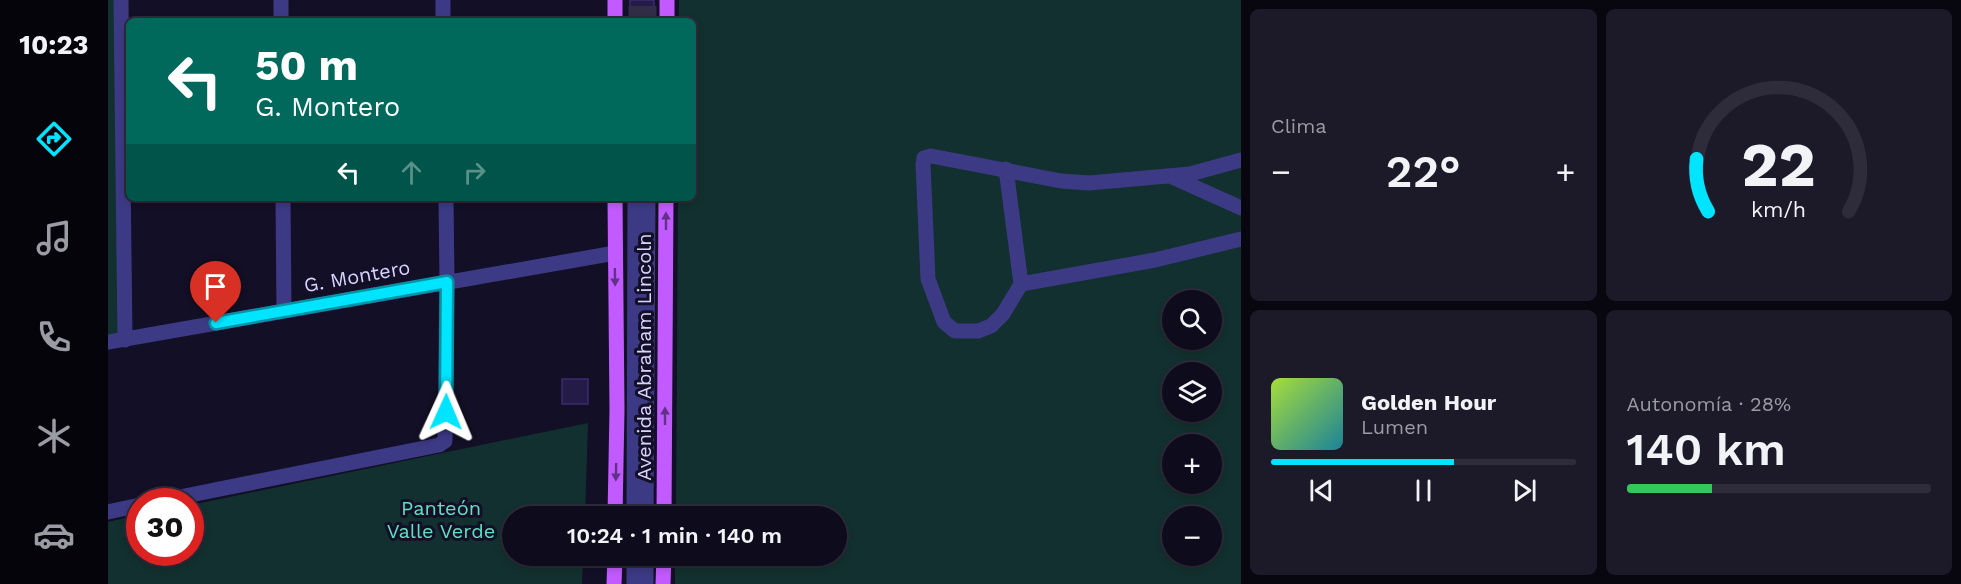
<!DOCTYPE html>
<html lang="es">
<head>
<meta charset="utf-8">
<style>
  :root { --surface:#0e0b1c; --page:#1c1929; --text:#f1f3f6; --muted:#9b9ba3; --line:#2e2b3b; --accent:#00e5ff }
  body { margin:0; font-family:"Work Sans",sans-serif; background:var(--page); color:var(--text); height:100vh; display:flex; flex-direction:column; font-size:22px; white-space:nowrap }
  * { box-sizing:border-box; margin:0 }
  p { font-size:20px; color:var(--muted) }
  .icon { flex:none; width:33px; height:33px; fill:none; stroke:currentColor; stroke-width:2; stroke-linecap:round; stroke-linejoin:round }
  .map { position:relative; flex:1; overflow:hidden }
  .side { display:flex; flex-direction:column; gap:9px; padding:9px; background:#08060f; width:720px }
  .side>* { flex:none }
  .banner { position:absolute; left:18px; top:18px; width:570px; height:183px; border-radius:9px; box-shadow:0 3px 9px #0003,0 0 0 2px var(--line); background:#00695c; color:#fff; overflow:hidden }
  .tools { position:absolute; left:1054px; top:290px; display:grid; gap:12px }
  .tools a { display:grid; place-items:center; width:60px; height:60px; border-radius:50%; background:var(--surface); box-shadow:0 3px 9px #0003,0 0 0 2px var(--line); font-size:30px }
  .speed { position:absolute; left:18px; top:488px; display:flex; gap:12px; font-size:30px; font-weight:700; text-align:center }
  .speed>* { display:grid; place-content:center; width:78px; height:78px; border-radius:50%; background:var(--surface); box-shadow:0 3px 9px #0003,0 0 0 2px var(--line); line-height:1 }
  .speed .limit { border:9px solid #d22; background:#fff; color:#111 }
  .pin { position:absolute; display:grid; place-items:center; width:51px; height:51px; color:#fff; margin:-62px -26px; border-radius:50% 50% 50% 0; rotate:-45deg; box-shadow:0 0 6px #0007 }
  .pin .icon { rotate:45deg }
  .me { position:absolute; width:66px; margin:-33px; rotate:1deg; stroke-linejoin:round; filter:drop-shadow(0 0 4px #0008) }
  .turn { display:flex; align-items:center; gap:21px; height:126px; padding:0 30px; font-size:27px }
  .turn .icon { width:78px; height:78px; stroke-width:2.5 }
  .turn b { display:block; font-size:42px; line-height:51px }
  .lanes { display:flex; align-items:center; height:57px; padding:0 30px; background:#0003; justify-content:center; gap:30px; direction:ltr }
  .lanes .off { opacity:.35 }
  .big { font-size:45px; font-weight:600; line-height:1.1 }
  .side .tile { flex:1; display:flex; flex-direction:column; justify-content:center; gap:9px; min-width:0; padding:0 21px; border-radius:9px; background:var(--page) }
  .side .dial { align-items:center; gap:0 }
  .dial svg { height:156px; overflow:visible; fill:none; stroke:var(--line); stroke-width:7; stroke-linecap:round; text-anchor:middle }
  .dial text { fill:var(--text); stroke:none }
  .song { display:flex; align-items:center; gap:18px }
  .cover { width:72px; height:72px; border-radius:9px; background:linear-gradient(135deg,hsl(80 70% 55%),hsl(190 70% 35%)) }
  .played { height:6px; border-radius:3px; background:linear-gradient(90deg,var(--accent) 60%,var(--line) 60%) }
  .keys { display:flex; justify-content:space-around; direction:ltr }
  .heat { display:flex; justify-content:space-between; align-items:center; font-size:33px; direction:ltr }
  .charge { height:9px; border-radius:4px; background:linear-gradient(90deg,#34c759 28%,var(--line) 0) }
  .side .tiles { flex:1; display:grid; gap:9px; grid-template-columns:repeat(2,1fr) }
  .trip { position:absolute; left:394px; top:506px; width:345px; height:60px; border-radius:30px; background:var(--surface); box-shadow:0 3px 9px #0003,0 0 0 2px var(--line); font-weight:600; line-height:60px; text-align:center }
  main { display:flex; flex:1; min-height:0 }
  .menu { display:flex; flex-direction:column; width:108px; justify-content:space-around; align-items:center; background:#06040b; color:var(--muted) }
  .menu .icon { width:42px; height:42px }
  .menu .active { color:var(--accent) }
  .menu b { font-size:27px; color:var(--text) }
  .map>svg:first-child { display:block }
  .green { fill:#12302f; fill-rule:evenodd }
  .building { fill:#241b47; stroke:#3b2d73; stroke-width:1.5 }
  .lines { fill:none; stroke-linecap:round; stroke-linejoin:round }
  .minor-tunnel { stroke:#312d47; stroke-width:15; stroke-dasharray:15 8; stroke-linecap:butt }
  .minor { stroke:#3d3a85; stroke-width:15 }
  .major { stroke:#c25bff; stroke-width:15 }
  .oneway { fill:#623188 }
  .route-casing { stroke:#0095a6; stroke-width:15 }
  .route { stroke:#00e5ff; stroke-width:10 }
  .labels { text-anchor:middle; dominant-baseline:central; stroke-width:6; stroke-linejoin:round; paint-order:stroke }
  .street-label { font-size:20px; fill:#d9d4ff; stroke:#130f26 }
  .park-label { font-size:20px; fill:#5fe0c0; stroke:#130f26 }
</style>
</head>
<body>
<main>
<nav class="menu">
<b>10:23</b>
<svg class="icon active" aria-label="directions" viewBox="0 0 24 24"><path d="M12 3l9 9-9 9-9-9zM9 14v-3h6M13 9l2 2-2 2"/></svg>
<svg class="icon" aria-label="music" viewBox="0 0 24 24"><path d="M9 18V5l10-2v13"/><circle cx="6" cy="18" r="3"/><circle cx="16" cy="16" r="3"/></svg>
<svg class="icon" aria-label="phone" viewBox="0 0 24 24"><path d="M5 4h4l2 5-3 2q2 4 5 5l2-3 5 2v4C11 20 4 13 5 4z"/></svg>
<svg class="icon" aria-label="climate" viewBox="0 0 24 24"><path d="M12 3v18M4 7l16 10M4 17L20 7"/></svg>
<svg class="icon" aria-label="car" viewBox="0 0 24 24"><path d="M5 17H2v-5l4-1 3-4h7l3 4 3 1v5h-3M9 17h6M6 11h13"/><circle cx="7" cy="17" r="2"/><circle cx="17" cy="17" r="2"/></svg>
</nav>
<div class="map">
<svg width="1133" height="584" viewBox="0 0 1133 584">
  <rect width="100%" height="100%" fill="#130f26"/>
  <path class="green" d="M0 0H13L17 340 0 342Z
    M571 0H1133V584H567V555H729V516H568L570 198H585V21H571ZM1065 300H1104V339H1065ZM1065 372H1104V411H1065ZM1065 444H1104V483H1065ZM1065 516H1104V555H1065Z
    M480 423 477 516H405V555H475L474 584H0V522L31 515 32 552H82L83 505Z"/>
  <path class="building" d="M522 0H546V21H522Z
    M454 379H480V404H454Z"/>
  <g class="lines">
    <path class="minor-tunnel" d="M528 21V0
      M541 21V0"/>
    <path class="minor" d="M13 0 17 340
      M173 0V21
      M335 0V21
      M1133 160 1082 174 981 183 953 181 823 156 816 158 815 164 820 279 836 322 847 331H870L883 326 895 314 913 284 1047 260 1133 239
      M898 169 913 284
      M1062 176 1133 208
      M175 198 176 311
      M0 342 507 253
      M52 501 331 445 337 441 339 282 338 198
      M0 512 32 505
      M526 516 527 198
      M538 516 540 198
      M526 584V555
      M538 584V555"/>
    <path class="major" d="M507 21V0
      M559 21V0
      M507 198 509 410 507 516
      M556 516 558 198
      M506 584 507 555
      M555 584 556 555"/>
  </g>
  <defs><path id="oneway-solid" d="M-6-.8H1V-3.2L6.5 0L1 3.2V.8H-6Z" transform="scale(1.5)"/></defs>
  <g class="oneway">
    <use href="#oneway-solid" transform="translate(558 221) rotate(-90)"/>
    <use href="#oneway-solid" transform="translate(507 277) rotate(89)"/>
    <use href="#oneway-solid" transform="translate(557 416) rotate(-90)"/>
    <use href="#oneway-solid" transform="translate(508 472) rotate(91)"/>
  </g>
  <g class="lines">
    <g class="route-casing">
      <path id="route" d="M108 323 339 282 338 412"/>
    </g>
    <use href="#route" class="route"/>
  </g>
  <g class="labels">
    <g class="street-label">
      <text transform="translate(249 276) rotate(-10)">G. Montero</text>
      <text transform="translate(536 357) rotate(-90)">Avenida Abraham Lincoln</text>
    </g>
    <g class="park-label">
      <text x="333" y="508">Panteón<tspan x="333" dy="23">Valle Verde</tspan></text>
    </g>
  </g>
</svg>
<div class="tools">
<a><svg class="icon" aria-label="search" viewBox="0 0 24 24"><circle cx="10" cy="10" r="6"/><path d="M15 15l6 6"/></svg></a>
<a><svg class="icon" aria-label="layers" viewBox="0 0 24 24"><path d="M12 4l9 5-9 5-9-5zM3 14l9 5 9-5"/></svg></a>
<a>+</a>
<a>−</a>
</div>
<div class="speed"><div class="limit">30</div></div>
<div class="pin" style="left:108px;top:323px;background:#d93025"><svg class="icon" aria-label="arrive" viewBox="0 0 24 24"><path d="M6 21V4h12l-3 4 3 4H6"/></svg></div>
<svg class="me" style="left:338px;top:412px" viewBox="-20 -20 40 40"><path d="M0-17L14 15 0 8-14 15z" fill="#00e5ff" stroke="#fff" stroke-width="4"/></svg>
<div class="trip">10:24 · 1 min · 140 m</div>
<div class="banner">
<div class="turn"><svg class="icon" aria-label="left" viewBox="0 0 24 24"><path d="M17 20v-9H6M10 6l-5 5 5 5"/></svg><div><b>50 m</b>G. Montero</div></div>
<div class="lanes"><svg class="icon" aria-label="left" viewBox="0 0 24 24"><path d="M17 20v-9H6M10 6l-5 5 5 5"/></svg><svg class="icon off" aria-label="ahead" viewBox="0 0 24 24"><path d="M12 20V5M6 11l6-6 6 6"/></svg><svg class="icon off" aria-label="right" viewBox="0 0 24 24"><path d="M7 20v-9h11M14 6l5 5-5 5"/></svg></div>
</div>
</div>
<section class="side">
<div class="tiles">
<div class="tile"><p>Clima</p>
<div class="heat"><a>−</a><b class="big">22°</b><a>+</a></div>
</div>
<div class="tile dial"><svg viewBox="0 0 100 80">
<path d="M14 69A42 42 0 1 1 86 69"/>
<path d="M14 69A42 42 0 0 1 8 42" stroke="#00e5ff"/>
<text x="50" y="56" font-size="32" font-weight="700">22</text>
<text x="50" y="72" font-size="11">km/h</text>
</svg></div>
<div class="tile">
<div class="song"><i class="cover"></i><div><b>Golden Hour</b><p>Lumen</p></div></div>
<div class="played"></div>
<div class="keys"><svg class="icon" aria-label="previous" viewBox="0 0 24 24"><path d="M18 5L8 12l10 7zM5 5v14"/></svg><svg class="icon" aria-label="pause" viewBox="0 0 24 24"><path d="M8 5v14M16 5v14"/></svg><svg class="icon" aria-label="next" viewBox="0 0 24 24"><path d="M6 5l10 7-10 7zM19 5v14"/></svg></div>
</div>
<div class="tile"><p>Autonomía · 28%</p><b class="big">140 km</b><div class="charge"></div></div>
</div>
</section>
</main>
</body>
</html>
